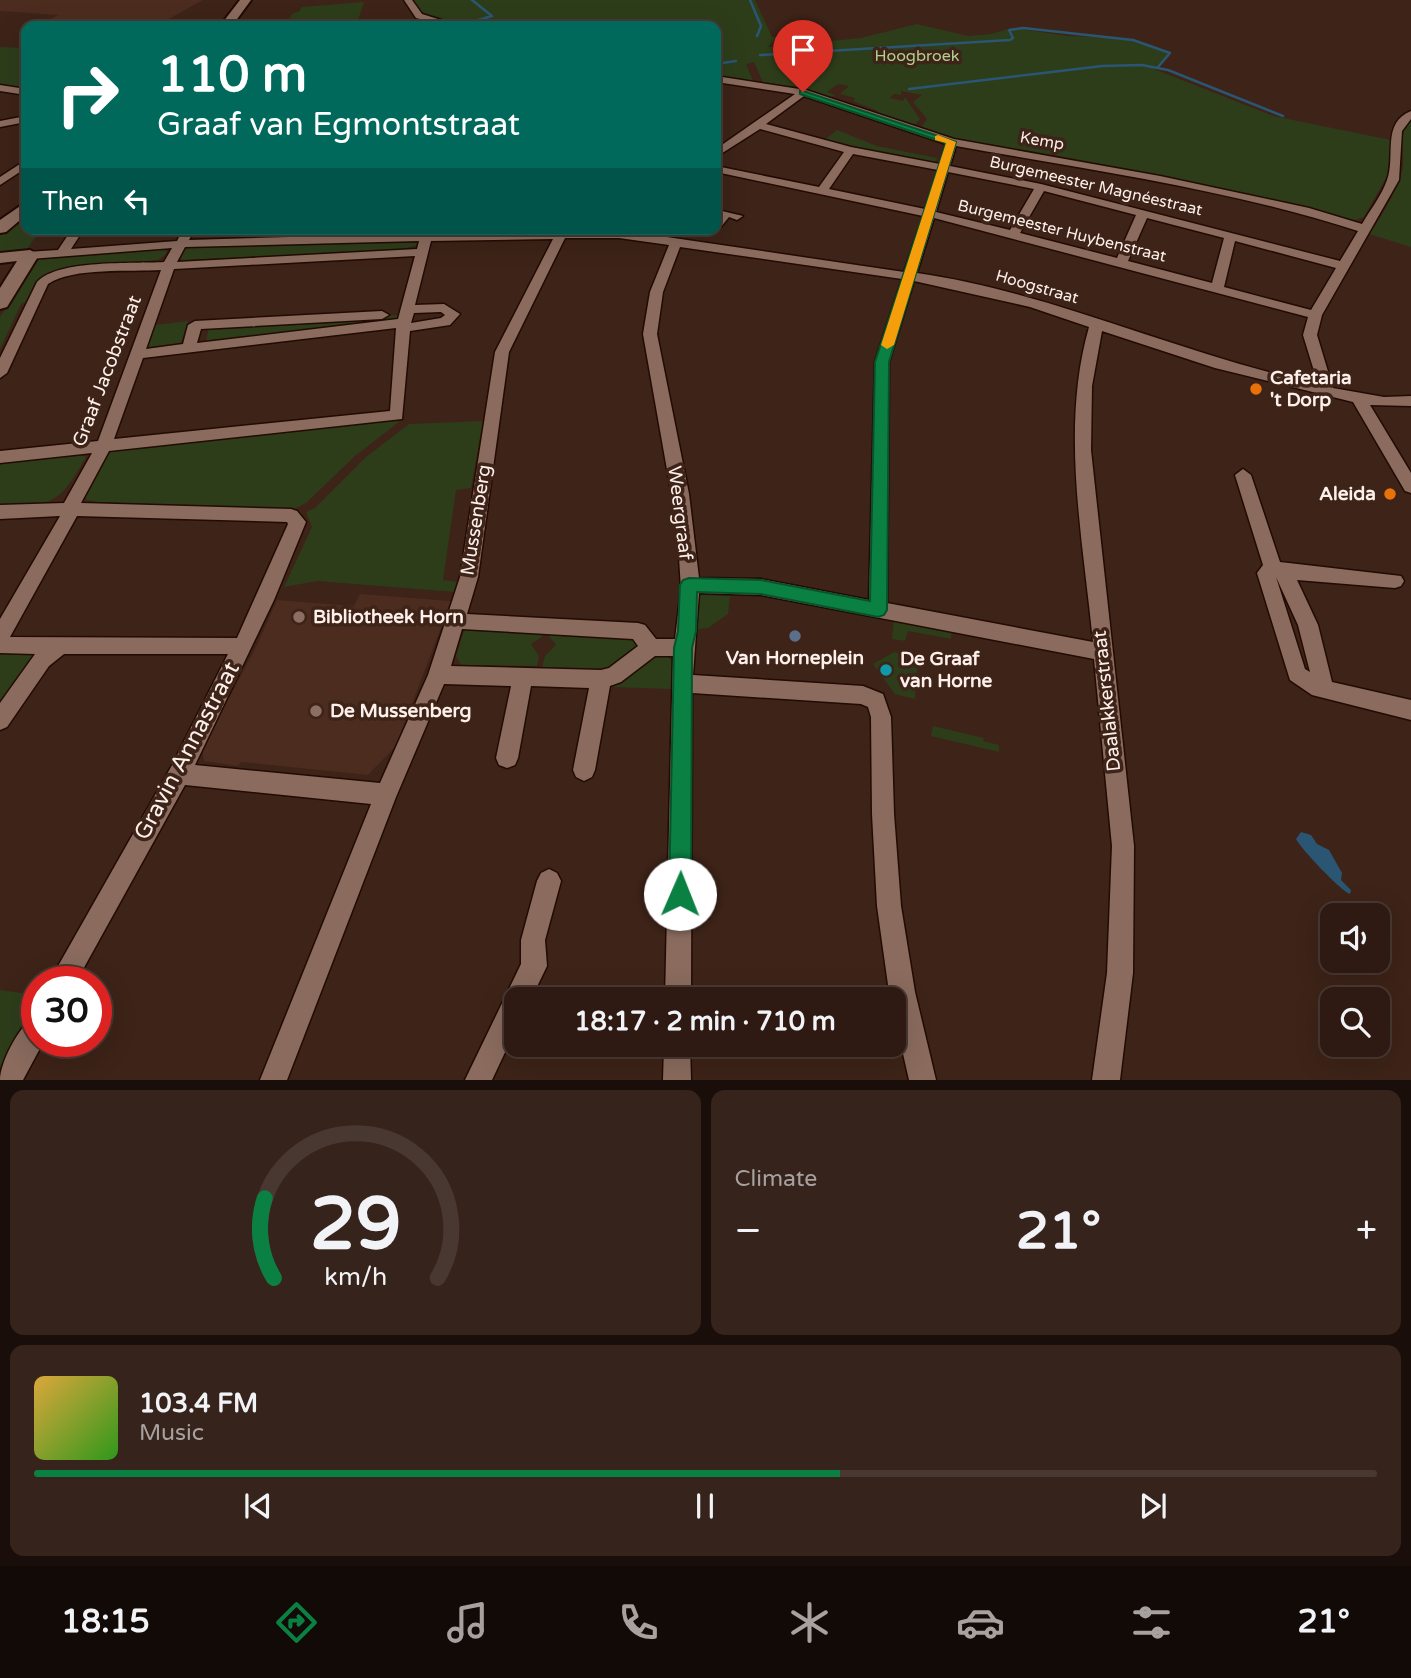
<!DOCTYPE html>
<html lang="en">
<head>
<meta charset="utf-8">
<style>
  :root { --surface:#2e1a12; --page:#36231b; --text:#f1f3f6; --muted:#a7a19f; --line:#493832; --accent:#0b8043 }
  body { margin:0; font-family:"Varela Round",sans-serif; background:var(--page); color:var(--text); height:100vh; display:flex; flex-direction:column; font-size:26px; white-space:nowrap }
  * { box-sizing:border-box; margin:0 }
  p { font-size:23px; color:var(--muted) }
  .icon { flex:none; width:38px; height:38px; fill:none; stroke:currentColor; stroke-width:2; stroke-linecap:round; stroke-linejoin:round }
  .map { position:relative; height:1080px; overflow:hidden }
  .details { display:flex; flex-direction:column; gap:10px; padding:10px; background:#190e0a; flex:1 }
  .details>* { flex:none }
  .hud { position:absolute; left:21px; top:21px; width:700px; height:214px; border-radius:14px; box-shadow:0 7px 28px #0002,0 0 0 2px var(--line); background:#00695c; color:#fff; overflow:hidden }
  .fabs { position:absolute; left:1320px; top:903px; display:grid; gap:14px }
  .fabs a { display:grid; place-items:center; width:70px; height:70px; border-radius:14px; background:var(--surface); box-shadow:0 7px 28px #0002,0 0 0 2px var(--line); font-size:35px }
  .speed { position:absolute; left:21px; top:966px; display:flex; gap:14px; font-size:35px; font-weight:700; text-align:center }
  .speed>* { display:grid; place-content:center; width:91px; height:91px; border-radius:50%; background:var(--surface); box-shadow:0 7px 28px #0002,0 0 0 2px var(--line); line-height:1 }
  .speed .limit { border:10px solid #d22; background:#fff; color:#111 }
  .pin { position:absolute; display:grid; place-items:center; width:60px; height:60px; color:#fff; margin:-72px -30px; border-radius:50% 50% 50% 0; rotate:-45deg; box-shadow:0 0 7px #0007 }
  .pin .icon { rotate:45deg }
  .me { position:absolute; width:77px; margin:-38px; rotate:1deg; stroke-linejoin:round; filter:drop-shadow(0 0 5px #0008) }
  .turn { display:flex; align-items:center; gap:24px; height:147px; padding:0 21px; font-size:32px }
  .turn .icon { width:91px; height:91px; stroke-width:2.5 }
  .turn b { display:block; font-size:49px; line-height:60px }
  .then { display:flex; align-items:center; height:66px; padding:0 21px; background:#0003; gap:14px; font-size:26px }
  .big { font-size:52px; font-weight:700; line-height:1.1 }
  .details .widget { flex:1; display:flex; flex-direction:column; justify-content:center; gap:10px; min-width:0; padding:0 24px; border-radius:14px; background:var(--page) }
  .details .dial { align-items:center; gap:0 }
  .dial svg { height:182px; overflow:visible; fill:none; stroke:var(--line); stroke-width:7; stroke-linecap:round; text-anchor:middle }
  .dial text { fill:var(--text); stroke:none }
  .song { display:flex; align-items:center; gap:21px }
  .cover { width:84px; height:84px; border-radius:10px; background:linear-gradient(135deg,hsl(40 70% 55%),hsl(110 70% 35%)) }
  .played { height:7px; border-radius:4px; background:linear-gradient(90deg,var(--accent) 60%,var(--line) 60%) }
  .keys { display:flex; justify-content:space-around; direction:ltr }
  .heat { display:flex; justify-content:space-between; align-items:center; font-size:38px; direction:ltr }
  .details .tiles { flex:1; display:grid; gap:10px; grid-template-columns:1fr 1fr }
  .widget:last-child { grid-column:span 2 }
  .trip { position:absolute; left:504px; top:987px; width:402px; height:70px; border-radius:14px; background:var(--surface); box-shadow:0 7px 28px #0002,0 0 0 2px var(--line); font-weight:700; line-height:70px; text-align:center }
  .tabs { display:flex; height:112px; justify-content:space-around; align-items:center; background:#120a07; color:var(--muted) }
  .tabs .icon { width:49px; height:49px }
  .tabs .current { color:var(--accent) }
  .tabs b { font-size:32px; color:var(--text) }
  .map>svg:first-child { display:block }
  .built { fill:#4c2c1e }
  .green { fill:#2d3d1a }
  .water { fill:#2a5674 }
  .lines { fill:none; stroke-linecap:round; stroke-linejoin:round }
  .stream { stroke:#2a5674; stroke-width:2.5 }
  .street-casing { stroke:#230b03; stroke-width:3 }
  .secondary-casing { stroke:#230b03; stroke-width:4 }
  .street { fill:#8a6b5e; fill-rule:evenodd }
  .secondary { fill:#8a6b5e; fill-rule:evenodd }
  .route { fill:#0b8043; stroke:#07532c; stroke-width:2 }
  .slow { fill:#f59e0b }
  .food-dot { fill:#e8710a; stroke:#3d2318; stroke-width:2.5 }
  .education-dot { fill:#8d6e63; stroke:#3d2318; stroke-width:2.5 }
  .service-dot { fill:#5c6f8a; stroke:#3d2318; stroke-width:2.5 }
  .culture-dot { fill:#0f9aa8; stroke:#3d2318; stroke-width:2.5 }
  .labels { text-anchor:middle; dominant-baseline:central; stroke-width:7; stroke-linejoin:round; paint-order:stroke }
  .far-park-label { font-size:16px; fill:#b0d18c; stroke:#3d2318 }
  .far-street-label { font-size:16px; fill:#fdefe9; stroke:#3d2318 }
  .street-label { font-size:19px; fill:#fdefe9; stroke:#3d2318 }
  .poi-label { font-size:19px; font-weight:bold; fill:#fdefe9; stroke:#3d2318; text-anchor:start }
  .near-street-label { font-size:23px; fill:#fdefe9; stroke:#3d2318 }
</style>
</head>
<body>
<div class="map">
<svg width="1411" height="1080" viewBox="0 0 1411 1080">
  <rect width="100%" height="100%" fill="#3d2318"/>
  <path class="built" d="M0 0H203L156 26H37L58 15 0 11Z
    M360 594 451 601 396 746 368 775 241 762 238 766 204 761 202 749 257 645 277 600 354 606Z"/>
  <path class="green" d="M411 0H755L772 37H777L768 47 861 38 917 24 968 36 991 34 1012 28 1068 36 1121 38 1164 50 1170 53 1154 69 1273 116 1391 140V169L1364 217 1355 220 1159 175 947 138 921 128 927 119 913 102 922 95 901 91V95L894 94 890 98 903 101 905 97 920 119 912 128 876 114 878 111 853 101 855 98 840 94 849 86 838 84 827 92 835 95 831 97 763 82 754 62 746 64 753 81 716 77V26H463L422 12Z
    M364 2 357 23 270 26 272 21 293 20 289 19 292 14 300 11 301 7Z
    M0 47 26 48V91L0 87Z
    M1411 119V247L1369 234C1379 222 1402 182 1403 166 1405 149 1396 132 1411 119Z
    M837 130 877 146 937 158 935 164 822 142Z
    M26 210V229L40 231 27 249 0 252V232Z
    M413 240 418 242V245L398 250 182 260 179 255 183 250 191 247Z
    M160 249 166 251V254L158 260 65 268 45 274 37 281 28 301 21 304 0 349V317L38 260 51 256Z
    M399 315 398 319 388 323 206 343 209 326Z
    M188 321 180 346 148 347 155 325Z
    M391 420 399 422 355 456 306 503 294 509 98 502 87 500 84 495 108 454 114 450Z
    M483 421 471 488 456 490 443 580 458 582 456 592 317 581 284 587 312 527 306 512 315 508 366 457 409 424Z
    M78 453 86 457C57 506 56 504 0 505V461Z
    M701 595 730 596 728 614 708 628 698 629V600Z
    M894 618 951 630V639L908 631 905 641 892 639Z
    M466 625 545 628 543 636 531 644 539 656 537 666 461 665 456 656Z
    M549 628 638 635 645 644 610 671H541L545 656 556 645 548 635Z
    M43 651 0 706V653Z
    M894 652 918 658 915 699 895 694 873 664Z
    M665 654 673 662 672 689 613 687 614 683 650 656Z
    M933 726 984 738 983 741 999 745V752L931 736Z
    M0 990 37 995 0 1069Z"/>
  <path class="water" d="M1301 832 1311 835 1317 844 1329 850 1342 873 1341 880 1351 890 1350 894C1341 891 1301 849 1296 839Z"/>
  <g class="lines">
    <path class="stream" d="M750 0 761 26 757 36
      M468 26 465 24 492 16 472 0
      M760 55 1010 40 1013 38 1009 30 1023 28 1133 40 1170 53 1158 67
      M716 64 736 61
      M909 89 1102 66 1142 65 1168 70 1283 116"/>
    <g class="street-casing">
      <path id="street" d="M404 0H412L422 14 460 26H448L416 18Z
        M716 76 806 90 954 139 1160 176 1309 208 1362 224C1370 210 1382 195 1387 180 1396 156 1381 123 1411 111V119L1402 131 1399 180 1322 315 1317 335 1333 388 1384 397 1411 396V406L1370 405 1411 473V493L1405 491 1353 402 1215 368 1102 331 1092 386 1091 450 1134 846 1133 973 1120 1080H1092L1107 973 1112 846 1094 659 761 595 699 593 693 675 863 686 883 694 891 717 894 814 901 906 915 992 936 1080H909L894 1014V999H891L889 992 877 906 872 814 871 717 868 707 861 704 692 693 691 999H665L673 656H655L621 682 610 686 595 770 592 777 584 781 576 777 573 770 589 688 531 686 518 758 515 765 507 768 499 765 496 758 511 686 444 684 396 797 287 1080H260L371 804 185 785 76 982H49L171 767 228 654H64L49 666 7 727 0 730V703L35 654 0 653V619L60 516 0 519V505L64 503 92 453 0 463V451L98 441 161 270C130 272 74 267 48 284L7 373 0 378V358L37 282C58 259 133 264 164 262L172 248 30 259 24 255 26 252 58 250 72 229H84L71 249 177 241 183 229H195L189 240 570 229 569 231 619 230 904 272 923 216 716 172V166L819 187 844 152 760 129 716 157V149L795 94 716 82ZM804 96 946 144 940 164 851 147 766 124ZM956 146C1090 170 1228 189 1358 231L1340 261 1041 184 950 166ZM853 154 938 170 925 209 829 189ZM948 172 1034 189 1010 230 936 212ZM1044 191 1136 215 1117 258 1020 233ZM934 218 1308 317 1303 335 1318 384C1181 355 1055 293 917 273ZM1147 218 1224 238 1212 283 1128 261ZM565 238H619L669 245 650 292 643 334 677 526 681 589 675 639H656L645 625 638 623 467 614 478 577 509 352ZM553 239 495 352 460 577 428 675 380 783 195 765 274 600 306 522 297 511 291 509 81 503 109 451 402 419 410 331 450 325 460 314 444 304 415 305 431 241ZM419 241 417 249 177 262 185 247ZM1235 241 1336 268 1311 310 1224 287ZM680 247 902 279 875 362 869 600 761 579 699 578 689 494 657 334 663 292ZM415 256 398 319 197 343 201 329 382 319 389 315 382 311 195 321 188 325 183 344 146 349 174 269ZM914 281 1030 307 1089 327C1060 428 1083 539 1093 642L887 603 889 362ZM441 312 445 315 441 318 411 323 414 313ZM396 328 390 411 114 439 143 358ZM77 516 287 522 288 524 237 638 10 637ZM462 629 633 639 638 646 609 668 601 670 451 666Z
        M0 85 26 89V95L0 91Z
        M26 116V122L0 127V121Z
        M26 160V168L0 185V177Z
        M722 211 743 216 737 220 729 217 720 228H716V218Z
        M1243 469 1251 475 1280 562 1401 576 1404 581 1401 586 1395 588 1297 580 1318 625 1332 682 1411 700V720L1312 695 1290 680 1257 573 1263 565 1235 475ZM1276 577 1298 625 1310 672 1305 669Z
        M549 869 557 873 561 881 545 940 547 966 531 999H516V1029L492 1080H465L521 964V940L537 881 541 873Z
        M37 1015V1041H44L23 1080H0C0 1062 21 1022 37 1015Z
        M664 1045H690L691 1080H663Z"/>
    </g>
    <g class="secondary-casing">
      <path id="secondary" d="M240 0H251L232 26H220Z
        M26 202V215L6 232 0 233V220Z
        M30 250 39 255 7 307 0 309V288L17 261 0 263V253Z"/>
    </g>
    <use href="#street" class="street"/>
    <use href="#secondary" class="secondary"/>
  </g>
  <path class="route" d="M800 90 956 142 889 362 887 610 884 615 878 617 761 594 697 592 696 631 692 648 691 894 688 902 680 905 672 902 669 894 674 648 678 631 680 585 683 580 689 578 761 580 870 601 875 362 946 143 800 94Z"/>
  <path class="slow" d="M938 135 956 142 894 345 887 349 881 345 946 143 935 140V136Z"/>
  <g class="food-dot">
    <circle cx="1256" cy="389" r="7"/>
    <circle cx="1390" cy="494" r="7"/>
  </g>
  <g class="education-dot">
    <circle cx="299" cy="617" r="7"/>
    <circle cx="316" cy="711" r="7"/>
  </g>
  <circle class="service-dot" cx="795" cy="636" r="7"/>
  <circle class="culture-dot" cx="886" cy="670" r="7"/>
  <g class="labels">
    <g class="far-park-label">
      <text x="917" y="56">Hoogbroek</text>
    </g>
    <g class="far-street-label">
      <text transform="translate(1042 141) rotate(10)">Kemp</text>
      <text transform="translate(1096 186) rotate(13)">Burgemeester Magnéestraat</text>
      <text transform="translate(1062 231) rotate(14)">Burgemeester Huybenstraat</text>
      <text transform="translate(1037 287) rotate(16)">Hoogstraat</text>
    </g>
    <g class="street-label">
      <text transform="translate(107 371) rotate(-69)">Graaf Jacobstraat</text>
      <text transform="translate(680 513) rotate(83)">Weergraaf</text>
      <text transform="translate(476 520) rotate(-81)">Mussenberg</text>
      <text transform="translate(1107 701) rotate(-96)">Daalakkerstraat</text>
    </g>
    <g class="poi-label">
      <text x="1270" y="378">Cafetaria<tspan x="1270" dy="22">'t Dorp</tspan></text>
      <text x="1376" y="494" text-anchor="end">Aleida</text>
      <text x="313" y="617">Bibliotheek Horn</text>
      <text x="795" y="658" text-anchor="middle">Van Horneplein</text>
      <text x="900" y="659">De Graaf<tspan x="900" dy="22">van Horne</tspan></text>
      <text x="330" y="711">De Mussenberg</text>
    </g>
    <g class="near-street-label">
      <text transform="translate(187 751) rotate(-62)">Gravin Annastraat</text>
    </g>
  </g>
</svg>
<div class="fabs">
<a><svg class="icon" aria-label="sound" viewBox="0 0 24 24"><path d="M4 9h4l5-4v14l-5-4H4zM17 9q2 3 0 6"/></svg></a>
<a><svg class="icon" aria-label="search" viewBox="0 0 24 24"><circle cx="10" cy="10" r="6"/><path d="M15 15l6 6"/></svg></a>
</div>
<div class="speed"><div class="limit">30</div></div>
<div class="pin" style="left:803px;top:92px;background:#d93025"><svg class="icon" aria-label="arrive" viewBox="0 0 24 24"><path d="M6 21V4h12l-3 4 3 4H6"/></svg></div>
<svg class="me" style="left:680px;top:894px" viewBox="-20 -20 40 40"><circle r="19" fill="#fff"/><path d="M0-13L10 11 0 6-10 11z" fill="#0b8043"/></svg>
<div class="trip">18:17 · 2 min · 710 m</div>
<div class="hud">
<div class="turn"><svg class="icon" aria-label="right" viewBox="0 0 24 24"><path d="M7 20v-9h11M14 6l5 5-5 5"/></svg><div><b>110 m</b>Graaf van Egmontstraat</div></div>
<div class="then">Then<svg class="icon" aria-label="left" viewBox="0 0 24 24"><path d="M17 20v-9H6M10 6l-5 5 5 5"/></svg></div>
</div>
</div>
<section class="details">
<div class="tiles">
<div class="widget dial"><svg viewBox="0 0 100 80">
<path d="M14 69A42 42 0 1 1 86 69"/>
<path d="M14 69A42 42 0 0 1 10 34" stroke="#0b8043"/>
<text x="50" y="56" font-size="32" font-weight="700">29</text>
<text x="50" y="72" font-size="11">km/h</text>
</svg></div>
<div class="widget"><p>Climate</p>
<div class="heat"><a>−</a><b class="big">21°</b><a>+</a></div>
</div>
<div class="widget">
<div class="song"><i class="cover"></i><div><b>103.4 FM</b><p>Music</p></div></div>
<div class="played"></div>
<div class="keys"><svg class="icon" aria-label="previous" viewBox="0 0 24 24"><path d="M18 5L8 12l10 7zM5 5v14"/></svg><svg class="icon" aria-label="pause" viewBox="0 0 24 24"><path d="M8 5v14M16 5v14"/></svg><svg class="icon" aria-label="next" viewBox="0 0 24 24"><path d="M6 5l10 7-10 7zM19 5v14"/></svg></div>
</div>
</div>
</section>
<nav class="tabs">
<b>18:15</b>
<svg class="icon current" aria-label="directions" viewBox="0 0 24 24"><path d="M12 3l9 9-9 9-9-9zM9 14v-3h6M13 9l2 2-2 2"/></svg>
<svg class="icon" aria-label="music" viewBox="0 0 24 24"><path d="M9 18V5l10-2v13"/><circle cx="6" cy="18" r="3"/><circle cx="16" cy="16" r="3"/></svg>
<svg class="icon" aria-label="phone" viewBox="0 0 24 24"><path d="M5 4h4l2 5-3 2q2 4 5 5l2-3 5 2v4C11 20 4 13 5 4z"/></svg>
<svg class="icon" aria-label="climate" viewBox="0 0 24 24"><path d="M12 3v18M4 7l16 10M4 17L20 7"/></svg>
<svg class="icon" aria-label="car" viewBox="0 0 24 24"><path d="M5 17H2v-5l4-1 3-4h7l3 4 3 1v5h-3M9 17h6M6 11h13"/><circle cx="7" cy="17" r="2"/><circle cx="17" cy="17" r="2"/></svg>
<svg class="icon" aria-label="filters" viewBox="0 0 24 24"><path d="M4 7h16M4 17h16"/><circle cx="9" cy="7" r="2"/><circle cx="15" cy="17" r="2"/></svg>
<b>21°</b>
</nav>
</body>
</html>
